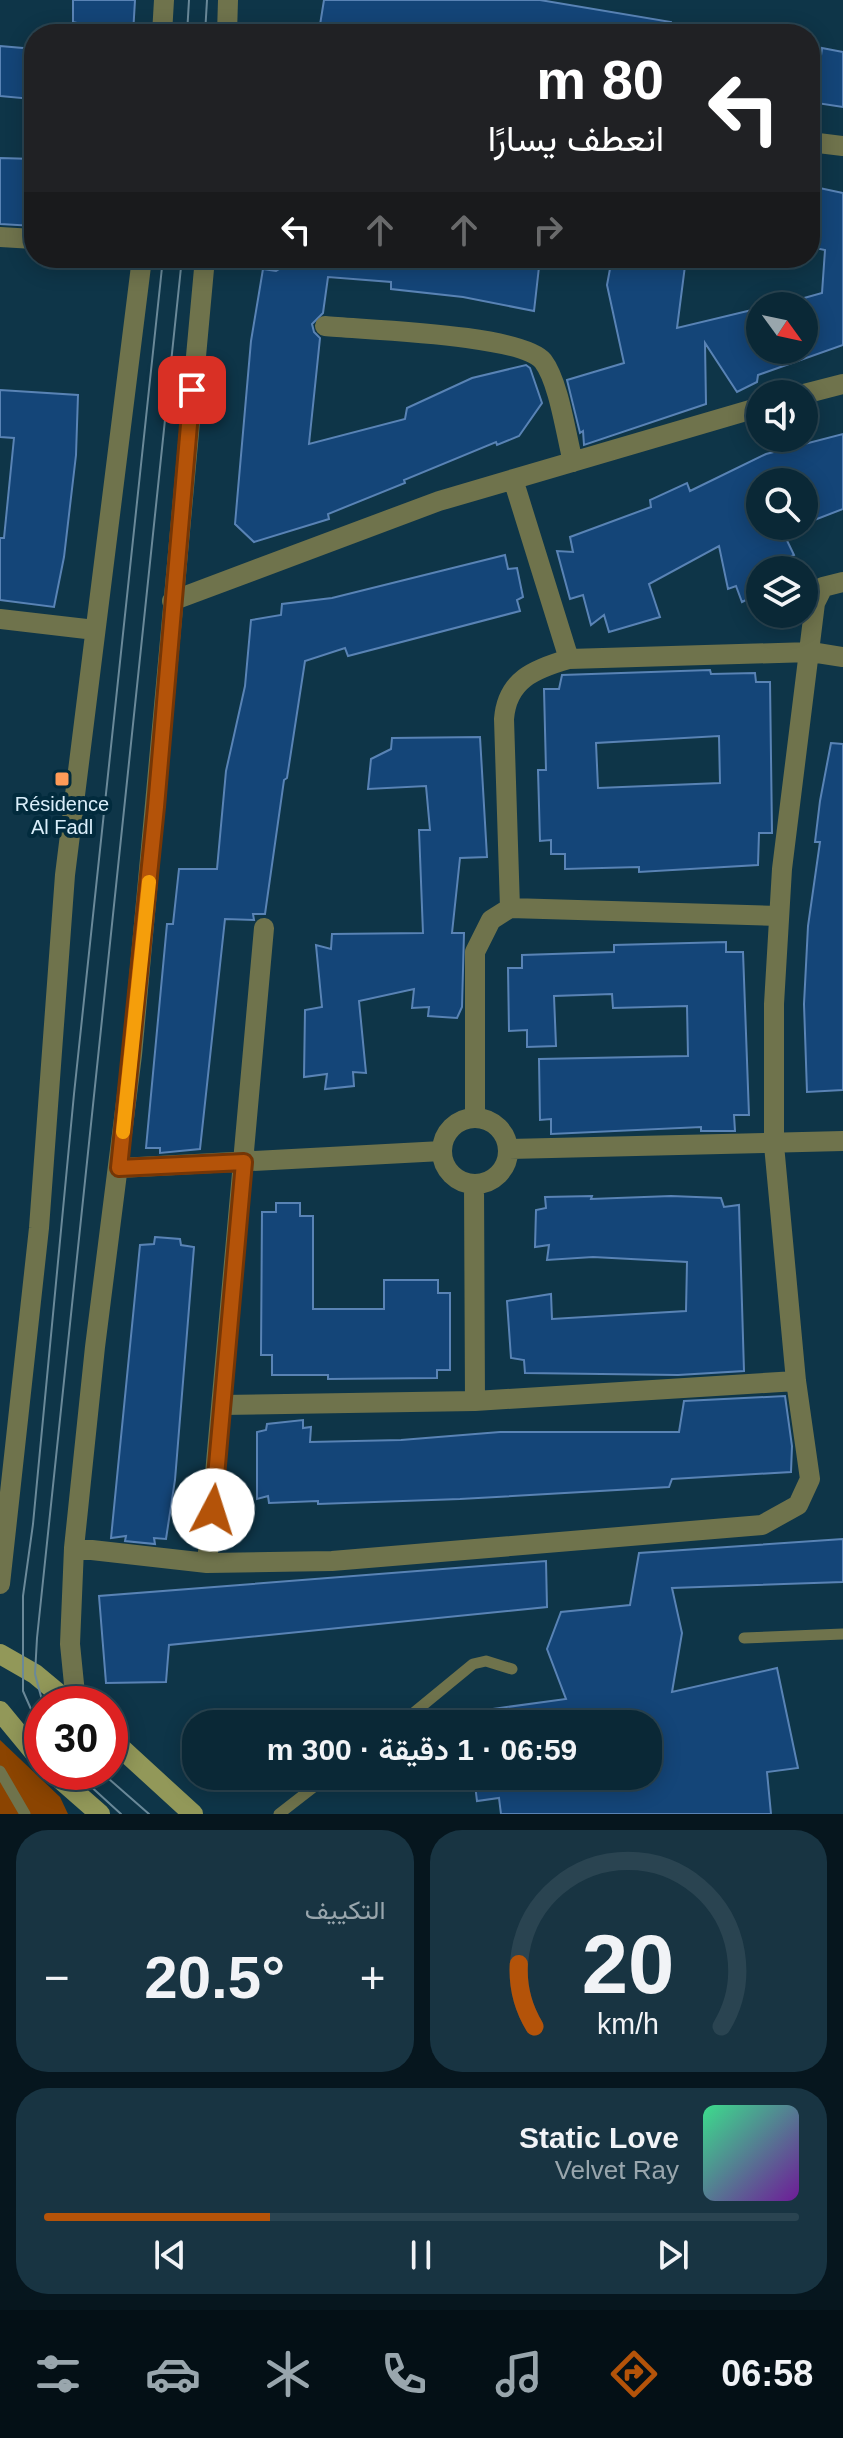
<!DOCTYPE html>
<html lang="ar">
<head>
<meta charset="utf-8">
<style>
  :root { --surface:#0a2836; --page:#183442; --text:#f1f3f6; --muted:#99a6ad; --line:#2a4451; --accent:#b45309 }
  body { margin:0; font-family:Helvetica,Vazirmatn,sans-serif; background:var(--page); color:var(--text); direction:rtl; height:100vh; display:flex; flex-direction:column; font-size:30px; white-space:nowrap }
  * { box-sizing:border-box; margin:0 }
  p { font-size:26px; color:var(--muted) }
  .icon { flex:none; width:44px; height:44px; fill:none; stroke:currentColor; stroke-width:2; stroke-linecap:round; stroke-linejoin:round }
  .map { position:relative; height:1814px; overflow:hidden; direction:ltr }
  .side { display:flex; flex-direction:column; gap:16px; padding:16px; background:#06161e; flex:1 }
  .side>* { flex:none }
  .banner { position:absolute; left:24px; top:24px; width:796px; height:244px; border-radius:32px; box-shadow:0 4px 20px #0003,0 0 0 2px var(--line); direction:rtl; background:#202124; color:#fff; overflow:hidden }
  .needle { width:52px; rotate:123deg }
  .buttons { position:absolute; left:746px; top:292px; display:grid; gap:16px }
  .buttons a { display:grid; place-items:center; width:72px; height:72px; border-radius:50%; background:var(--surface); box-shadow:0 4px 20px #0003,0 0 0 2px var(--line); font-size:40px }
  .speed { position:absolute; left:24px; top:1686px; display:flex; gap:16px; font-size:40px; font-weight:700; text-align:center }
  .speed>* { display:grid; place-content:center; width:104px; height:104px; border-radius:50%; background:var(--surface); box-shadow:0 4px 20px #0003,0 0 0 2px var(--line); line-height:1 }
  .speed .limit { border:12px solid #d22; background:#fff; color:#111 }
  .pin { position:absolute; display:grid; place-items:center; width:68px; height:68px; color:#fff; margin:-34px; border-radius:16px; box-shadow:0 4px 12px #0006 }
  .me { position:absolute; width:88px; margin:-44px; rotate:5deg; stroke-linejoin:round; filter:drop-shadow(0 0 6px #0008) }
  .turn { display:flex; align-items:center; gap:28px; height:168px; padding:0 24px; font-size:36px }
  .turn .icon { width:104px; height:104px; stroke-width:2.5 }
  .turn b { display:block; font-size:56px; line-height:68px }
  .lanes { display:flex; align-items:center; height:76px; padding:0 24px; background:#0003; justify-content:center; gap:40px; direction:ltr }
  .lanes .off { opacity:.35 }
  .big { font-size:60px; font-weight:600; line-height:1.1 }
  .side .tile { flex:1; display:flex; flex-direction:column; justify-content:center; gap:12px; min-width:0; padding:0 28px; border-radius:32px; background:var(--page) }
  .side .dial { align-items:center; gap:0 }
  .dial svg { height:208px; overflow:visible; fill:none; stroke:var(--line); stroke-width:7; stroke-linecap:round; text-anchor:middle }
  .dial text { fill:var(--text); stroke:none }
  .song { display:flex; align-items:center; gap:24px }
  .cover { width:96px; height:96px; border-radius:12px; background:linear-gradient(135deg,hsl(150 70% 55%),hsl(280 70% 35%)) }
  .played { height:8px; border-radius:4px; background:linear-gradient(90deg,var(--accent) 30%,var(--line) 30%) }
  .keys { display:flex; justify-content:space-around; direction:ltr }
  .heat { display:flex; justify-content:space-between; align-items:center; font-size:44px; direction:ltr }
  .side .tiles { flex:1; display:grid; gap:16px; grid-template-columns:1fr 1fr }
  .tile:last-child { grid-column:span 2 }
  .trip { position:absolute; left:182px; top:1710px; width:480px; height:80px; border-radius:32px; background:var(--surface); box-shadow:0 4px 20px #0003,0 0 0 2px var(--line); font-weight:600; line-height:80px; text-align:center; direction:rtl }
  .dock { display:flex; height:128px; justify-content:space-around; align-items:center; background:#041016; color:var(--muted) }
  .dock .icon { width:56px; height:56px }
  .dock .active { color:var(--accent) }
  .dock b { font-size:36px; color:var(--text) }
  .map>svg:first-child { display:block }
  .green { fill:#8b4401 }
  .building { fill:#144578; stroke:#5983b5; stroke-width:2; fill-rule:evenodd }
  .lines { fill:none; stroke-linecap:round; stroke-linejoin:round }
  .lane { stroke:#6f734c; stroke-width:11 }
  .street { stroke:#6f734c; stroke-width:20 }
  .secondary { stroke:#929859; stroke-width:20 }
  .tram { stroke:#6a8999; stroke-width:2 }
  .route-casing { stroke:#753606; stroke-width:20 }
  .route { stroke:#b45309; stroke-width:14 }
  .slow { stroke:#f59e0b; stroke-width:14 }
  .poi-dot { fill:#fe9b58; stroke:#022b3d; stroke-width:3 }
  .labels { text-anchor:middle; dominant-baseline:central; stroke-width:8; stroke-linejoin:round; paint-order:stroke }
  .poi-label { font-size:20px; fill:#daeefa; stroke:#022b3d }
</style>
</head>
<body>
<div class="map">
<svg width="843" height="1814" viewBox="0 0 843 1814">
  <rect width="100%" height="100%" fill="#0e3548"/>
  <path class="green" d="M0 1740 60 1797 68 1814H0Z"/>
  <path class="building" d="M73 0H135L133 34H92L93 27 73 22Z
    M324 0H540L671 22 670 34H329L319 31Z
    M0 46 34 49 32 99 0 96Z
    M822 48 843 52V107L810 102V61L820 63Z
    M0 158 34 159V226L0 224Z
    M810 186 843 193V345L758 375 757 382 737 392 705 343 706 404 584 445 583 431 580 433 567 380 624 363 607 285 612 258H686L677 328 760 308V350H804V298L822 293 825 250 810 247Z
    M297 258H540L534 311 463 297 391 289V282L328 277 323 313 312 324 314 332 320 338 309 444 405 419 407 408 472 378 526 365 530 368 542 403 519 436 497 445 496 442 404 480 405 483 328 514 329 519 254 542 235 524 251 341 263 269 276 271Z
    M0 390 78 395 76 455 64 557 54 607 0 600V538H4L14 438 0 437Z
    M843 434V509L804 524V482H760V526H780L794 555 782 560 789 570H760V593L742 602 736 586 728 589 719 546 649 584 660 617 609 632 604 615 591 625 583 595 570 599 557 551 573 552 570 537 651 507 650 500 687 483 690 491 766 454Z
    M505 555 508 569 517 568 523 597 517 600 520 611 348 656 345 648 305 661 287 778 284 780 265 914H253L254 920 225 919 200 1149 160 1153V1148H146L167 924H173L179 869H217L226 771 245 686 251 620 281 615 282 604 332 598Z
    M710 670 711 674 755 673 756 682H770L772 833H759L758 865 639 872V867L565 869V854H551V840L540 841 538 770H546L544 689H559L562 675ZM719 736 720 783 598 788 596 743Z
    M480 737 487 857 460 858 452 933H464L462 1007 457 1018 428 1016 429 1007 412 1008 414 989 359 1001 366 1073 353 1072 354 1086 325 1089 327 1074 304 1077 305 1010 322 1007 316 945 331 949 332 934 423 933 419 830H430L426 786 368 789 371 759 391 749 392 738Z
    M831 743 843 744V1090L807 1092 804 1004 808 926 820 842H815L820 801Z
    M726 942V952H743L749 1115H734L735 1131H701V1127L551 1134V1119L540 1120 539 1059 688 1056 687 1006 613 1008 612 994 554 996 556 1046 527 1047V1030L509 1031 508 968H522V955L614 952V945Z
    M592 1196 591 1199 671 1196 721 1198 724 1207 739 1205 744 1371 678 1375 525 1373 524 1360 511 1358 507 1301 551 1294 552 1319 686 1311 687 1262 593 1257 547 1260 549 1245 535 1247 536 1210 546 1208 545 1197Z
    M276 1203H300V1216H313V1309H384V1280H438V1293H450V1370H437V1378L328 1379V1375H272V1355H261L262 1212H276Z
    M155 1237 180 1239 181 1245 194 1247 175 1480 166 1539 154 1538 155 1544 125 1541 126 1536 111 1538 140 1245 154 1244Z
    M785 1396 792 1446 791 1472 672 1479 669 1487 460 1499 318 1504V1501L269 1503 268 1496 257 1499V1432L266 1430 267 1424 303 1420V1428L311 1427 310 1442 401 1440 500 1432H679L684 1401Z
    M843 1539V1582L672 1588 682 1633 672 1692 777 1668 798 1768 767 1772 771 1814H501L499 1798 477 1801 474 1776H648V1724H486L485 1710 566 1699 547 1649 561 1612 630 1605 639 1553Z
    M546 1561 547 1607 169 1645 166 1682 106 1683 99 1596Z"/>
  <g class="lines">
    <path class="lane" d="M744 1638 843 1634
      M400 1724 473 1664 486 1661 512 1669
      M0 1771 25 1814
      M279 1814 328 1776"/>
    <path class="street" d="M162 34 164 0
      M227 34 228 0
      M810 142 843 146
      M0 237 34 239
      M325 326C365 330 521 334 543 361 559 382 566 435 573 462
      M804 394 843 384
      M513 479 569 659
      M172 601 439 501 760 407
      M0 619 95 630
      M510 908 778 916
      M442 1151a33 33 0 1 1 66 0a33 33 0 1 1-66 0Z
      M475 1118V952L491 920 510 908 504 719C507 680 534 669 569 659L811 652 843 657
      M509 1149 843 1141
      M119 1168 442 1151
      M474 1184 475 1401
      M222 1405 475 1401 796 1381
      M74 1548 207 1563 332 1561 762 1525 798 1505 810 1479 796 1381 774 1145V1004L782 869 815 603 823 587 843 582
      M207 1563 264 928
      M0 1584 39 1228 65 875 142 258
      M76 1704 70 1644 74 1548 95 1347 132 1055 205 258"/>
    <path class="secondary" d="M0 1654 35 1674 71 1704
      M0 1711 42 1762
      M110 1738 193 1814
      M52 1772 100 1814"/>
    <path class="tram" d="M187 34 189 0
      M205 34 207 0
      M43 1704 35 1674 37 1638 182 258
      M42 1734 23 1691V1596L33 1524 74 1094 163 258
      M75 1772 121 1814
      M101 1772 149 1814"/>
  </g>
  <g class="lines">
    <g class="route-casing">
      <path id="route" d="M192 390 156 807 119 1168 244 1162 213 1510"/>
    </g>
    <use href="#route" class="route"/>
    <path class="slow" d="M123 1132 149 882"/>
  </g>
  <rect class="poi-dot" x="54" y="771" width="16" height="16" rx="4"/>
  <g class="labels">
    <g class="poi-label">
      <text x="62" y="804">Résidence<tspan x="62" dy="23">Al Fadl</tspan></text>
    </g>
  </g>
</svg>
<div class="buttons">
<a><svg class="needle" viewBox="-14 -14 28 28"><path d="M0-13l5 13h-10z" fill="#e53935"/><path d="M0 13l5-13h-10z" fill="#99a6ad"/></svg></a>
<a><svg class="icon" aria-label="sound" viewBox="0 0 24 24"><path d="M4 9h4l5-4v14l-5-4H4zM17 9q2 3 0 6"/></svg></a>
<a><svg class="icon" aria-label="search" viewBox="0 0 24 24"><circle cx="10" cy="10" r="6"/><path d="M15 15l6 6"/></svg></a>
<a><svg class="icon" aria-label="layers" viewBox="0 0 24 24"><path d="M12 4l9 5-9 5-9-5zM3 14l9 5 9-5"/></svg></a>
</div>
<div class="speed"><div class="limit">30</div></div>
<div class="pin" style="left:192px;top:390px;background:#d93025"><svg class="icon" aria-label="arrive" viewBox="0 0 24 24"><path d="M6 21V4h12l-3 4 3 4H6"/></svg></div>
<svg class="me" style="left:213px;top:1510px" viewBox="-20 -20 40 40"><circle r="19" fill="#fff"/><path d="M0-13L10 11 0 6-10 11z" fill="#b45309"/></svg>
<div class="trip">06:59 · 1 دقيقة · 300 m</div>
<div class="banner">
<div class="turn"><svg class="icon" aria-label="left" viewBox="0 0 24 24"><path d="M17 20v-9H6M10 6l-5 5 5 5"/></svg><div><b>80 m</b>انعطف يسارًا</div></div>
<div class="lanes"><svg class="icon" aria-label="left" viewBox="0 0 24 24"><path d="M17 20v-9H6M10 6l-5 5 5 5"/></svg><svg class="icon off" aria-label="ahead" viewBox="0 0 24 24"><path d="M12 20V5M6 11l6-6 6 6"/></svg><svg class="icon off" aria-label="ahead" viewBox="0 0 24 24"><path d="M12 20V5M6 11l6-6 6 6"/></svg><svg class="icon off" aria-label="right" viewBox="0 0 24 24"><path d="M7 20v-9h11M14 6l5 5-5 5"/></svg></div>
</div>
</div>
<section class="side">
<div class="tiles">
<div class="tile dial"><svg viewBox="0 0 100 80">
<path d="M14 69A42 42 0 1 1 86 69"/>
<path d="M14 69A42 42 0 0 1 8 45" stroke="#b45309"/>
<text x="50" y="56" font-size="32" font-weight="700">20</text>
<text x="50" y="72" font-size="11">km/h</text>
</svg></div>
<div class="tile"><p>التكييف</p>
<div class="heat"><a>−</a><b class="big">20.5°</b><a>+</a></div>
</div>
<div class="tile">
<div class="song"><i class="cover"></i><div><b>Static Love</b><p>Velvet Ray</p></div></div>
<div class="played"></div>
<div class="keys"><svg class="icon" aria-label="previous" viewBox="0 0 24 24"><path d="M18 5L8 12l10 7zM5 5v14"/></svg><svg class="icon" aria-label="pause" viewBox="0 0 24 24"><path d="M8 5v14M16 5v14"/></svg><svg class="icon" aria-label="next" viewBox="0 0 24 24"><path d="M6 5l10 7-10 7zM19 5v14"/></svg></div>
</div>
</div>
</section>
<nav class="dock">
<b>06:58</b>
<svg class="icon active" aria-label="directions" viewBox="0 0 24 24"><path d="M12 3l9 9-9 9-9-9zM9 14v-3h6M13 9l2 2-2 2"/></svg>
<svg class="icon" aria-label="music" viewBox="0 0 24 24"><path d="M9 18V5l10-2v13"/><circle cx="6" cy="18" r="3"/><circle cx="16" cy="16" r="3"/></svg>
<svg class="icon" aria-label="phone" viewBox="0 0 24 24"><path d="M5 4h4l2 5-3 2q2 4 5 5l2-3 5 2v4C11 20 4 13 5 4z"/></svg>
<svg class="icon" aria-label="climate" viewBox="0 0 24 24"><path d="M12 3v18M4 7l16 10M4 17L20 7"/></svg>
<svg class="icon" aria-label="car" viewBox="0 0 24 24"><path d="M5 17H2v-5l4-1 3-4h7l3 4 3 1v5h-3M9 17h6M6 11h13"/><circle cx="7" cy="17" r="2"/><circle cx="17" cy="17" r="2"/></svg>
<svg class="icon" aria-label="filters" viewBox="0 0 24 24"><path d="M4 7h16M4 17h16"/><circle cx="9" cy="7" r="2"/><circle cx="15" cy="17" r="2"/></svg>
</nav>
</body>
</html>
